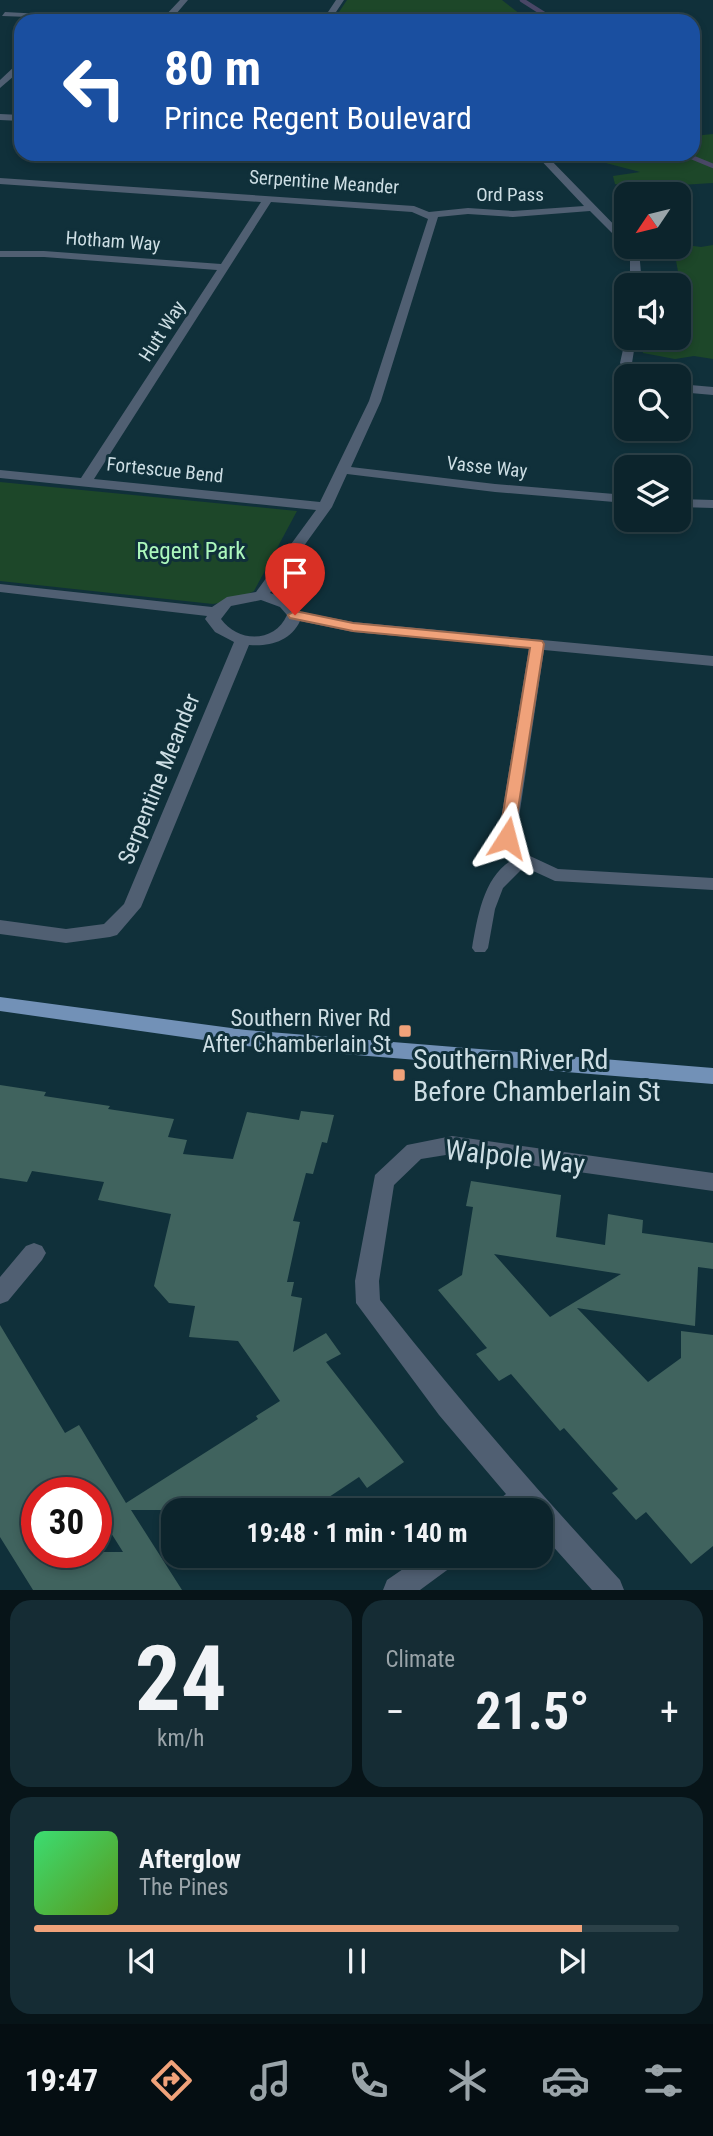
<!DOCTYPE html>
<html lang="en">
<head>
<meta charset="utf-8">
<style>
  :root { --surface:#0c242c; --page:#152c34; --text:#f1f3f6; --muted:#9aa4a9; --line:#2c4148; --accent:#f0a27a }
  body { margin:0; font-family:"Roboto Condensed",sans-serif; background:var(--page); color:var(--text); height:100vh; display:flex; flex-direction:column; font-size:26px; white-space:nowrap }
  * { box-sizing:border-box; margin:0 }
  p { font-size:23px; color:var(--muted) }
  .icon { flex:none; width:38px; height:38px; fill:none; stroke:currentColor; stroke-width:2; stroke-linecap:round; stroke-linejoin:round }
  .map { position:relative; height:1590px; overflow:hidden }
  .details { display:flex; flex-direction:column; gap:10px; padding:10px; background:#071418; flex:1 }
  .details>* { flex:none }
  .guide { position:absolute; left:14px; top:14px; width:686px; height:147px; border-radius:21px; box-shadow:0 4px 10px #0003,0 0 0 2px var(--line); background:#1a4fa0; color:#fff; overflow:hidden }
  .needle { width:46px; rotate:235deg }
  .buttons { position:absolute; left:614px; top:182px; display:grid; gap:14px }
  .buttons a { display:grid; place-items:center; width:77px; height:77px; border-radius:14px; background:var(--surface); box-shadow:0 4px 10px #0003,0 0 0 2px var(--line); font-size:35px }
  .speed { position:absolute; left:21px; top:1477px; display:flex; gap:14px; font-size:35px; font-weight:700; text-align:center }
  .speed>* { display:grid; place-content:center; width:91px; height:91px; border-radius:50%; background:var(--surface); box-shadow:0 4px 10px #0003,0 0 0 2px var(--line); line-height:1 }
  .speed .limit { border:10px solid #d22; background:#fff; color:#111 }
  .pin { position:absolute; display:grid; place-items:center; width:60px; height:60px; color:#fff; margin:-72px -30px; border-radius:50% 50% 50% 0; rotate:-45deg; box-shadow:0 0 7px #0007 }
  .pin .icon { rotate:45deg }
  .me { position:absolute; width:77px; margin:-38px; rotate:9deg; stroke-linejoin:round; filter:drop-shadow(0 0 5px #0008) }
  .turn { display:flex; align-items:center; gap:24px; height:147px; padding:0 35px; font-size:32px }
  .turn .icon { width:91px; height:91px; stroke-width:2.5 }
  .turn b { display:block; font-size:49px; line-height:60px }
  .big { font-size:52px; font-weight:700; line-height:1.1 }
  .details .widget { flex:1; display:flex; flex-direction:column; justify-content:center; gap:10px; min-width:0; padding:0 24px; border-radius:21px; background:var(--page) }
  .details .dial { align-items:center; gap:0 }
  .dial b { font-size:91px; line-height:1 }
  .song { display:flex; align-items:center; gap:21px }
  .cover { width:84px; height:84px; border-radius:10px; background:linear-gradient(135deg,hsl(140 70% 55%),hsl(90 70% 35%)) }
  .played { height:7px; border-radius:4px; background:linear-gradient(90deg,var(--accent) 85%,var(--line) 85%) }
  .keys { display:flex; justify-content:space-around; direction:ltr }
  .heat { display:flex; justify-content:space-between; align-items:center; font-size:38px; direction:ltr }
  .details .tiles { flex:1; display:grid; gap:10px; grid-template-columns:1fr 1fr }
  .widget:last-child { grid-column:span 2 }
  .trip { position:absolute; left:161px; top:1498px; width:392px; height:70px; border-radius:21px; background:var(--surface); box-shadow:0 4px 10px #0003,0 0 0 2px var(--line); font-weight:700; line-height:70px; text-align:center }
  .menu { display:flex; height:112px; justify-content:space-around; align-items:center; background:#050e12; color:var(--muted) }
  .menu .icon { width:49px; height:49px }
  .menu .active { color:var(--accent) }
  .menu b { font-size:32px; color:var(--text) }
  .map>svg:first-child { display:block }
  .green { fill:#1d4729 }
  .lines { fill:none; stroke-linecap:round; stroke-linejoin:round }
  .stream { stroke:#494766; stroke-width:4.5 }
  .building { fill:#40635e; fill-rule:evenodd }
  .lane { fill:#505f72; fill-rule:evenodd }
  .street { fill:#505f72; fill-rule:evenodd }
  .primary { fill:#7291b7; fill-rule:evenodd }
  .route { fill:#f0a27a; stroke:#9c694f; stroke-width:2 }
  .poi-dot { fill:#f0a27a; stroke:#10303a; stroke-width:2.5 }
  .labels { text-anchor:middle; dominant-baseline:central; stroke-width:6; stroke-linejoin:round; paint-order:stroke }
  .far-street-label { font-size:19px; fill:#cddee4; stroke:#10303a }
  .park-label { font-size:23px; fill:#acf7bc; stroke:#10303a }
  .street-label { font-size:23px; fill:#cddee4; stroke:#10303a }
  .poi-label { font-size:23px; fill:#cddee4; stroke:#10303a; text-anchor:end }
  .near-poi-label { font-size:28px; fill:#cddee4; stroke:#10303a; text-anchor:start }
  .near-street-label { font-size:28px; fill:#cddee4; stroke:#10303a }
</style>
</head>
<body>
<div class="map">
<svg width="713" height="1590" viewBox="0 0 713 1590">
  <rect width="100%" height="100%" fill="#10303a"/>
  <path class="green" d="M347 0H502L529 21H333Z
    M713 134V183L633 188 615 184 613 176 640 172 606 163 599 154H693V136Z
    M679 244 701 247 713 245V359L694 356 675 359 643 353 641 346 643 338H679V302L683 299 675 255 648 251 642 247H679Z
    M0 482 297 511 254 591 236 600 213 604 0 581Z"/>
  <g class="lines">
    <path class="stream" d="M522 0 555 21
      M684 154 713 166"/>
  </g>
  <path class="building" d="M0 1085 46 1092 44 1096 110 1106 108 1109 174 1119 168 1137 187 1140 183 1154 233 1159 247 1112 299 1120 301 1111 334 1115 327 1143 322 1142 313 1174 306 1173 293 1221 300 1222 287 1282H294L291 1296 302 1298 293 1352 326 1333 341 1354 326 1362 404 1462 367 1488 359 1477 314 1507 312 1505 304 1510H131L182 1590H33L0 1537V1325L65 1433 79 1425 126 1503 258 1419 256 1416 280 1401 238 1341 189 1337 195 1306 169 1303 154 1286 171 1214 98 1200 104 1182 32 1171 27 1182 0 1178ZM37 1493H96V1509L123 1552H37Z
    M471 1181 561 1195 556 1237 605 1245 608 1214 643 1220 642 1233 713 1243V1269L698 1267 695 1326 577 1308 648 1382 681 1358V1331L713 1335V1546L691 1564 646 1512 636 1520 612 1493 618 1489 564 1428 560 1431 511 1374 499 1381 476 1354 487 1348 438 1290 462 1275 473 1207 466 1206ZM494 1254 621 1274 550 1317Z"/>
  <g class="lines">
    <path class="lane" d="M524 855 531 860 503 888 495 909 488 948 485 952H475L472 948C478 914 485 866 524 855Z"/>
    <path class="street" d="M180 0H188L170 21H157L164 17Z
      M336 0H344L330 21H322Z
      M5 12 136 19 140 21 2 16Z
      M16 65H21V70L0 88V80Z
      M0 114 21 115V121L0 120Z
      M535 154H545L626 237V247H636L639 250 642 285H630V253L625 246 590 211 513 217 468 214 438 217 381 401 351 467 495 484 626 495V503L495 492 347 474 332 507 270 593 290 600 301 612 353 622 713 656V666L544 650 516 837 530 856 558 869 713 878V890L555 881 518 864 498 838 529 648 353 632 300 621C291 641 269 647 249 645L141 907 117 935 110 937 66 943 0 934V920L66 929 104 924 124 904 234 642 215 632 205 619 207 616 0 592V584L212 607 227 597 256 592 316 510 0 478V470L81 478 217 270 44 257H0V251H44L221 264 261 202 0 184V178L414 206 429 212 468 208 513 211 584 206ZM271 202 412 212 428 219 369 401 320 502 94 479ZM261 600 280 607 287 615C275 643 238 643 221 619L231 606Z
      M626 336 636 338 632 363 642 376H630L620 363Z
      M679 384 713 387V395L679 392Z
      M679 499 713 500V508L679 507Z
      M452 1136 713 1173V1191L452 1154 421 1159 394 1185 379 1281 380 1300C457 1398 536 1489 620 1580L624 1590H592L541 1533V1510H493L497 1501 506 1494 439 1415 356 1303 355 1281 375 1175 407 1145Z
      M34 1243 42 1246 46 1253 42 1260 8 1301 0 1304V1277L26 1246Z
      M422 1556H458L454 1565 420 1590H383L387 1580Z"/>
    <path class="primary" d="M0 997 246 1030 713 1068V1084L246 1046 0 1011Z"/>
  </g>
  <path class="route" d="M295 611 353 623 542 641 544 644 513 841 507 843 499 838 530 648 353 631 290 618 288 615Z"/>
  <g class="poi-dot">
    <rect x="398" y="1024" width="14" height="14" rx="3.5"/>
    <rect x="392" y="1068" width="14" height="14" rx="3.5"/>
  </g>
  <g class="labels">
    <g class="far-street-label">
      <text transform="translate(324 182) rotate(4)">Serpentine Meander</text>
      <text x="510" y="194">Ord Pass</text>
      <text transform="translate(113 241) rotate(4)">Hotham Way</text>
      <text transform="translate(162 331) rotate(-57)">Hutt Way</text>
      <text transform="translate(487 467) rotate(6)">Vasse Way</text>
      <text transform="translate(165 470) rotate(6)">Fortescue Bend</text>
    </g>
    <g class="park-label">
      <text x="191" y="551">Regent Park</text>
    </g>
    <g class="street-label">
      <text transform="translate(159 779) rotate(-68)">Serpentine Meander</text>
    </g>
    <g class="poi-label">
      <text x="391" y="1018">Southern River Rd<tspan x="391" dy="26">After Chamberlain St</tspan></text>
    </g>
    <g class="near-poi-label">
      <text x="413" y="1059">Southern River Rd<tspan x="413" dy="32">Before Chamberlain St</tspan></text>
    </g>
    <g class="near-street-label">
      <text transform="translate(515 1157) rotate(6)">Walpole Way</text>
    </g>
  </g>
</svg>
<div class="buttons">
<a><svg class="needle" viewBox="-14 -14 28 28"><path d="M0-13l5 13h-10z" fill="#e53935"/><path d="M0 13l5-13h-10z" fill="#9aa4a9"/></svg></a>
<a><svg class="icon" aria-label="sound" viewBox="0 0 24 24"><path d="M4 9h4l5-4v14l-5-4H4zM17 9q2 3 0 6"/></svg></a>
<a><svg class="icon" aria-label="search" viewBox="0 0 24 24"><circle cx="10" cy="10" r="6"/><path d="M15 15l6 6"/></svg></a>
<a><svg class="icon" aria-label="layers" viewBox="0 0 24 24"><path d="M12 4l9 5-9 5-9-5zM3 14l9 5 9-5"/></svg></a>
</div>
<div class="speed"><div class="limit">30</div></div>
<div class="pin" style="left:295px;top:615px;background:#d93025"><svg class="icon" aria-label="arrive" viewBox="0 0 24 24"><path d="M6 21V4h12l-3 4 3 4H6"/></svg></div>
<svg class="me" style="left:507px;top:838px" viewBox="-20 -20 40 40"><path d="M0-17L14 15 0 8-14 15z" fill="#f0a27a" stroke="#fff" stroke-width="4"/></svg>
<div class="trip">19:48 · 1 min · 140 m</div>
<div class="guide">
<div class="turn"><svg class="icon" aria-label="left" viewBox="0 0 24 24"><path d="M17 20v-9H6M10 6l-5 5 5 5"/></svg><div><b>80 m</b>Prince Regent Boulevard</div></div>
</div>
</div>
<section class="details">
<div class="tiles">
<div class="widget dial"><b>24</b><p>km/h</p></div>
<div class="widget"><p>Climate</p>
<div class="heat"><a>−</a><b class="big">21.5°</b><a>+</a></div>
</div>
<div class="widget">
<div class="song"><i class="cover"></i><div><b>Afterglow</b><p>The Pines</p></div></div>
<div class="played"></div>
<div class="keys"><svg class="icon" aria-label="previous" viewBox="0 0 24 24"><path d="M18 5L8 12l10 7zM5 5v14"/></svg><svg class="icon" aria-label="pause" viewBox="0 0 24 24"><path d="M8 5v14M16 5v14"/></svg><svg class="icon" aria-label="next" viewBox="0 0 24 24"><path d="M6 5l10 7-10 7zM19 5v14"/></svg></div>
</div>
</div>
</section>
<nav class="menu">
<b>19:47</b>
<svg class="icon active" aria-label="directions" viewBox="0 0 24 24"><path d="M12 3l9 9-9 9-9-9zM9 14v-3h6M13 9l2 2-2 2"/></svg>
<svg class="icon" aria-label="music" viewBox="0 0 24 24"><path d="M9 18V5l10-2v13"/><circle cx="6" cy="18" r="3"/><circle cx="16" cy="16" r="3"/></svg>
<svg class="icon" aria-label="phone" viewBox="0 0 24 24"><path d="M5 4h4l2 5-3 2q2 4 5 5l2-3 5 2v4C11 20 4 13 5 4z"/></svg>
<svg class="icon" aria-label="climate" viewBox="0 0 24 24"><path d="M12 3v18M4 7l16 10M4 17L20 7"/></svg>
<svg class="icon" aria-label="car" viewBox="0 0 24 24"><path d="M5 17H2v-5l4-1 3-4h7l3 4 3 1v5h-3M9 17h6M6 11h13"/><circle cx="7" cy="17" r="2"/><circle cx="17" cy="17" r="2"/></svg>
<svg class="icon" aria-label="filters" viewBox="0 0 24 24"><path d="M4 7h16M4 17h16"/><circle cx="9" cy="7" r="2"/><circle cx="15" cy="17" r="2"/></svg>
</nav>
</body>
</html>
